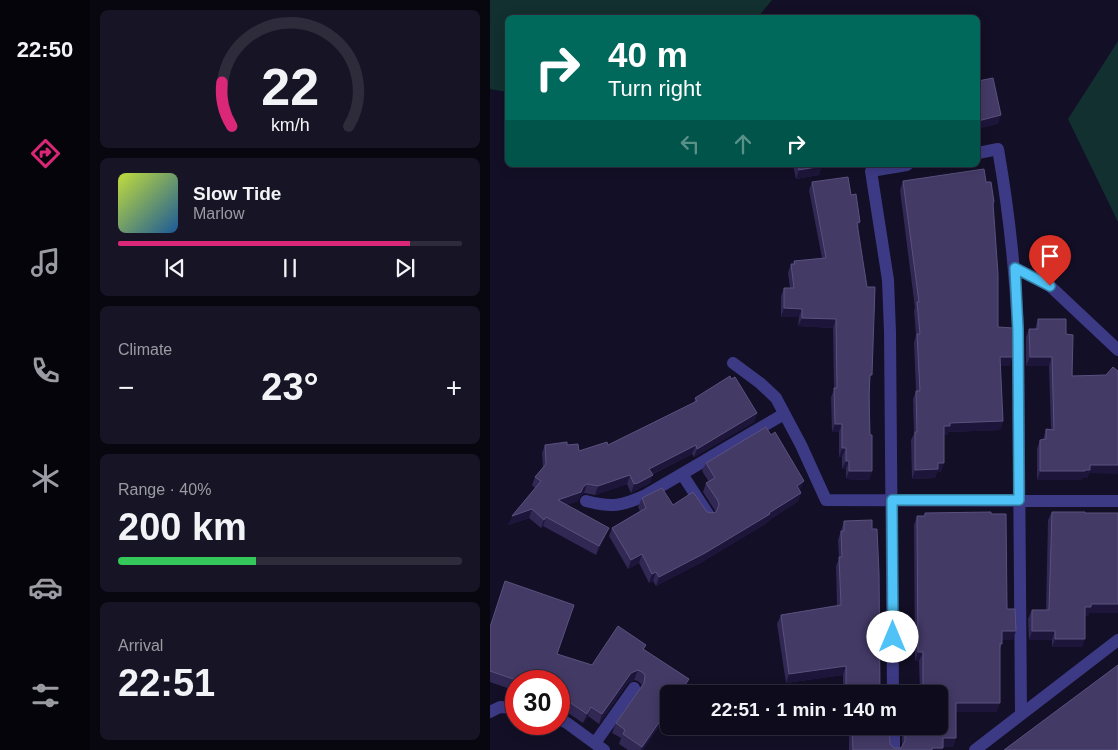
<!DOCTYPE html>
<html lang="en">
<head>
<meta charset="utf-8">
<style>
  :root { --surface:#0e0b1c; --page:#171425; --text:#f1f3f6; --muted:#9b9ba3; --line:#2e2b3b; --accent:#db2777 }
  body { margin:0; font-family:Helvetica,sans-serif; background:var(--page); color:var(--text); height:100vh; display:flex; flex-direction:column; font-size:19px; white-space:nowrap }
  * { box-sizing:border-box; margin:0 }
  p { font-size:16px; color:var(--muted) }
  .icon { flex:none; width:28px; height:28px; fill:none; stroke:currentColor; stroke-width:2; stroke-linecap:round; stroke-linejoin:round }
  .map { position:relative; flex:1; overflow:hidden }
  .sheet { display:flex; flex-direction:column; gap:10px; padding:10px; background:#08060f; width:400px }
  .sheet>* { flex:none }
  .top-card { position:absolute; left:15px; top:15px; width:475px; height:152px; border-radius:8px; box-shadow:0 2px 12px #0003,0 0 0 1px var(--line); background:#00695c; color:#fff; overflow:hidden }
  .speed { position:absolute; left:15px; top:670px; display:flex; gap:10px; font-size:25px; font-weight:700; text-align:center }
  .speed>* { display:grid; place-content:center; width:65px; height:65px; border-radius:50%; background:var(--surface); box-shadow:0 2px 12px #0003,0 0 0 1px var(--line); line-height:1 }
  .speed .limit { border:8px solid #d22; background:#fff; color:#111 }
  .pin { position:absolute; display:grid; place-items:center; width:42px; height:42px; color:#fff; margin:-51px -21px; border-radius:50% 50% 50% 0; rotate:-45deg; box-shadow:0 0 5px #0007 }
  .pin .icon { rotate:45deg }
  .me { position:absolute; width:55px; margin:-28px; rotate:0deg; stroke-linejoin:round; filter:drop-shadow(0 0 4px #0008) }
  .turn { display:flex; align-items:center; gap:18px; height:105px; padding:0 20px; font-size:22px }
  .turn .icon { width:65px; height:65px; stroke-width:2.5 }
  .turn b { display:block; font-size:35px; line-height:42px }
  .lanes { display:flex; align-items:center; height:48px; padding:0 20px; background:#0003; justify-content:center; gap:25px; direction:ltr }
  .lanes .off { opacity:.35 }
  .big { font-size:38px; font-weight:700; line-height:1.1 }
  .sheet .card { flex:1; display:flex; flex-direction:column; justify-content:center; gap:8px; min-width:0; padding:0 18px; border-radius:8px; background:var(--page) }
  .sheet .dial { align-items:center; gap:0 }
  .dial svg { height:130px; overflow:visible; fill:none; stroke:var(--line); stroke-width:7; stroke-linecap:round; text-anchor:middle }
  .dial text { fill:var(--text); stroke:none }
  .song { display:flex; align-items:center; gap:15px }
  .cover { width:60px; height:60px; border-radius:8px; background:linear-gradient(135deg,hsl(70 70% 55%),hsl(210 70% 35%)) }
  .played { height:5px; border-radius:2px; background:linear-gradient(90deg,var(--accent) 85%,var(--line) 85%) }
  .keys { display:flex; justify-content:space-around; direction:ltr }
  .heat { display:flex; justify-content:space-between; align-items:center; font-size:28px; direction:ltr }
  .charge { height:8px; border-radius:4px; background:linear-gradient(90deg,#34c759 40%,var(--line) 0) }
  .trip { position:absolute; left:170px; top:685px; width:288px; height:50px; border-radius:8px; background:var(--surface); box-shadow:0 2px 12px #0003,0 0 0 1px var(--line); font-weight:700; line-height:50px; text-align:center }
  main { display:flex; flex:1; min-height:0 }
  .menu { display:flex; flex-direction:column; width:90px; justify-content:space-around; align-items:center; background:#06040b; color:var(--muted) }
  .menu .icon { width:35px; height:35px }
  .menu .current { color:var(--accent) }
  .menu b { font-size:22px; color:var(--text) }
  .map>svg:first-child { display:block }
  .green { fill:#12302f }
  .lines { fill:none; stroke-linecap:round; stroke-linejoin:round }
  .street { stroke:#3d3a85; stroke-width:12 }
  .wall { fill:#312854 }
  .shaded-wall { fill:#1d163a }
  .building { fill:#433a66; stroke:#5a527e }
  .route-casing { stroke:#337fa1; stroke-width:12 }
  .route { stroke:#4fc3f7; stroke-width:9 }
</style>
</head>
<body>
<main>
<nav class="menu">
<b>22:50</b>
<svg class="icon current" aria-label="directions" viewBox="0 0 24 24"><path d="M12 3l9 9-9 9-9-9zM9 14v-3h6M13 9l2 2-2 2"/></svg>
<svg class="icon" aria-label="music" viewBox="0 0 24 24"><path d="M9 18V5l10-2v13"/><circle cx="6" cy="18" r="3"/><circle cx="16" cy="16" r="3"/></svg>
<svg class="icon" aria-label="phone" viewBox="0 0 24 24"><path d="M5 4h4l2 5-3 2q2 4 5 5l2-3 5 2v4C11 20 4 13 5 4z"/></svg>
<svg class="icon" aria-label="climate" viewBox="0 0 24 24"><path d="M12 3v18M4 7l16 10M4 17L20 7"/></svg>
<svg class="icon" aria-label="car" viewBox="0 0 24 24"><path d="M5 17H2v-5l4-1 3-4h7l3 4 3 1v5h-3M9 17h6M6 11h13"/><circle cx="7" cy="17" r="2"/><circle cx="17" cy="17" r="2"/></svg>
<svg class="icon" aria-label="filters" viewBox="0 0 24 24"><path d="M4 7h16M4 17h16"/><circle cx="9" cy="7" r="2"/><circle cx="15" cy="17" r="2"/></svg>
</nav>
<section class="sheet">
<div class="card dial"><svg viewBox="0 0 100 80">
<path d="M14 69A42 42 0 1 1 86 69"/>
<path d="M14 69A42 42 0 0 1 8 42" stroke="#db2777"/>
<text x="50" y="56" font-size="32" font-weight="700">22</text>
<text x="50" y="72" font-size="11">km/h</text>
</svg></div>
<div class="card">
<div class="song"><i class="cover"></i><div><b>Slow Tide</b><p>Marlow</p></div></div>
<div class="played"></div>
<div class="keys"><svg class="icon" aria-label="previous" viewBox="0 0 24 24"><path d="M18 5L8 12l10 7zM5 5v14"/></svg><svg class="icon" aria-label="pause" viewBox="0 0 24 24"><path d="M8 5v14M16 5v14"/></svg><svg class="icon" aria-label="next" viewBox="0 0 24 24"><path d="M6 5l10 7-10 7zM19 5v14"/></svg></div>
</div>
<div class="card"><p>Climate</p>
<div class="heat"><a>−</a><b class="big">23°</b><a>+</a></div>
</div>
<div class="card"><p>Range · 40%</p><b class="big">200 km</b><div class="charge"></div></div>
<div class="card"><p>Arrival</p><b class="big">22:51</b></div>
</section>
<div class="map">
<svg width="628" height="750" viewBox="0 0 628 750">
  <rect width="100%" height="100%" fill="#130f26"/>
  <path class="green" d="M0 0H282L268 17 18 18 17 92 0 89Z
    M628 41V222L578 119Z"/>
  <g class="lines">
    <path class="street" d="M488 153 508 149C519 211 525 268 528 330L531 714
      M525 268 560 286 628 350
      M243 363 270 383 286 398 311 445 336 500 628 501
      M192 474 218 514
      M96 501C122 508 132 506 156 495L294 414
      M403 694 400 332 398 280 381 171 417 165
      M0 712 10 707 26 708
      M69 719 77 723 114 750
      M404 726V750
      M105 743 144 688
      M485 750 628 640"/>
  </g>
  <path class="wall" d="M303 165H332L329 175 306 179Z
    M413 181 496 182 504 202 503 206 508 327 520 366H510L513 421 510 430 458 432 457 435H454L451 472H447L445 478 422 479 421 440 424 434 423 399 426 391 424 343 426 335 424 310 425 308 410 190Z
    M322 182 361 195 370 222 368 229 380 381V435L382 471 379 480 356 479V469H352V457H349V432H342L341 397 344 390 343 328 308 326 309 317H291V296L294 288H300L298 273 301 264H303L304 261 332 258 319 190Z
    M548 319 576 334 599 473 597 478H592V480H547V449L550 440H553L556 429 561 430 559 366H536V337L539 329H545Z
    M205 398 267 413 264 422 204 457 202 454 163 474 160 483 144 491 141 493 137 484 105 495 94 493 90 496 88 501 76 505 115 536 106 555 53 526 51 528 39 518 18 525 45 488 42 485 45 477 53 468 52 453 55 445H77L89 451 118 445 204 403Z
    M216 463 310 490 311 493 308 501 278 521 277 523 212 562 166 586 163 581 159 583 149 563 138 569 119 536 122 528 150 511 148 507 152 498 222 513 226 512 213 492 216 483 219 482 212 471Z
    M562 512 599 613 598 616H595L592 647H562V640H539L538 619 542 610H556L558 520Z
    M435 513 517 609 526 631 522 640H512V644L510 649 507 712H466L463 747H453L452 750H359V726H399L400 744 404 748H411L412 746V731L414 726H449L430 693 429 661H425L424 525 427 516H434Z
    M354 521 390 694H353V675L296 683 287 624 291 615 347 606 346 566 349 559 348 540Z
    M0 626 67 654 102 665 156 645 154 649 195 689 192 694H179L153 750H138L129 744 131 738 122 733 126 723 151 687 152 685 148 681 144 680 138 683 109 724 98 716 93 723 69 707V681H26V691L0 682Z"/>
  <path class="shaded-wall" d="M511 115 508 124 488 129V121Z
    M332 166 329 175 306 179 309 170Z
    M370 222 367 231V223Z
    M294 308 312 309 309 317H291Z
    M312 318 346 319 343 328 308 326Z
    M510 357H523L520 366H507Z
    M540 357H562L559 366H536Z
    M267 413 264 422 204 457 207 449Z
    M513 421 510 430 458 432 457 435H451L454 426 460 423Z
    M345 424H352L349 432H342Z
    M206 445 202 454 156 477 159 469Z
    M352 448H356L352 457H349Z
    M356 461H359L356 469H352Z
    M448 463H454L451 472H447L445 478 422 479 425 470Z
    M600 465H628V474L599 473 597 478H592V480H547L550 471Z
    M359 471H382L379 480 356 479Z
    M140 475 137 484 105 495 108 486Z
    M163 475 160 483 141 493 144 484Z
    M314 481 310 490 304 494 307 486Z
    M97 484 94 493 90 496 88 501 65 509 68 500Z
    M311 493 308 501 278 521 277 523 212 562 166 586 169 577 279 513Z
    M42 509 39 518 18 525 22 516Z
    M56 517 53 526 51 528 54 520Z
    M119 528 115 536 106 555 109 546Z
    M152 554 149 563 138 569 141 560Z
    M166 572 163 581 159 583 162 574Z
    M601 604H628V613H599L598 616 592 615 595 607Z
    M512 631H526L522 640H508Z
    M542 631H565L562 640H539Z
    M565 639H595L592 647H562Z
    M428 652H433L429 661H425Z
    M356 666 353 675 296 683 299 674Z
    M148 670 144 680 138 683 109 724 112 714 141 673Z
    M199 679 195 689 192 694H189Z
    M466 703H510L507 712H463Z
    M101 707 98 716 93 723 97 714Z
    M179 708V713L153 750H151L152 747Z
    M453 738H466L463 747H450Z
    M442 748H453L452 750H441Z"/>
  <path class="building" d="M503 78 511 115 488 121V81Z
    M308 165H332V166L309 170Z
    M494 169 496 182H501L504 202 503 203 508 274V327L523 328V357H510L513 421 460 423V426H454V463H448V469L425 470V432H427L426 391H430L427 334H430L427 302H429L413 181Z
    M358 177 361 195 366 194 370 222 367 223 377 287H385L382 375H380L379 396 380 435H382V471H359V461H356V448H352V424H345L344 388H347L346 319 312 318V309L294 308V288H304L301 264H305L304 261 336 258 322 182Z
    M548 319H576V334L583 335 582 376 616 375 623 367 628 371V465H600V470H595V471H550V440L556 439V429L564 430 562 357H540L539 329H548Z
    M240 376 241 379 245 377 267 413 207 449 206 445 159 469 163 475 148 483 144 484 140 475 108 486 97 484 93 487 91 492 68 500 119 528 109 546 56 517 54 520 42 509 22 516 51 481 45 477 56 464 55 445 77 442V445L88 444 89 451 117 442 118 445 207 401 205 398Z
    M276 427 281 435 285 432 314 481 307 486 311 493 279 513 280 514 215 553 169 577 166 572 162 574 152 554 141 560 122 528 156 508 152 498 172 488 183 505 203 492 217 512 222 513 226 512 229 505 228 501 216 483 225 478 216 463Z
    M501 512V514H516L517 609H525L526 631H512V644L510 643V703H466V738H453V748H442V750H363L362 726H399L400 744 404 748H411L415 741V726H449V694H428V693H433V652H428L427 516H435V513Z
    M562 512H595V513H628V604H601V607H595V639H565V631H542V610H559Z
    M382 520V529H387L389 573 390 694H356V666L299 674 291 615 351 605 349 557H352L351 531H354V521Z
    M15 581 84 605 67 654 102 665 128 626 156 645 153 649 199 679 189 694H179V708L152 747 133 734 135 730 126 723 154 683 155 675 152 672 148 670 141 673 112 714 101 707 97 714 69 695V681H29L0 671V627Z
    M628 665V750H514Z"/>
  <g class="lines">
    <g class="route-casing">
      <path id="route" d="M403 637 402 500H529L528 330 525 268 560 286"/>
    </g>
    <use href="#route" class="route"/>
  </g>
</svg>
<div class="speed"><div class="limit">30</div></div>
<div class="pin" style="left:560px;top:286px;background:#d93025"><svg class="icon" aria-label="arrive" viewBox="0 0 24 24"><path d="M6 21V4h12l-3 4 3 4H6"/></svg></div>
<svg class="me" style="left:403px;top:637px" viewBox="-20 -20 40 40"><circle r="19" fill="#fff"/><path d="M0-13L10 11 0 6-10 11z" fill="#4fc3f7"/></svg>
<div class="trip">22:51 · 1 min · 140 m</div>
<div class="top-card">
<div class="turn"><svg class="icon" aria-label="right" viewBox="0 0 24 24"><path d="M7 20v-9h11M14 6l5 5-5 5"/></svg><div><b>40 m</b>Turn right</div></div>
<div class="lanes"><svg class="icon off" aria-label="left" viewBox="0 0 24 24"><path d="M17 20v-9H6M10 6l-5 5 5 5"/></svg><svg class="icon off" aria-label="ahead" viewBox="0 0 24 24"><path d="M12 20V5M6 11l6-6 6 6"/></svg><svg class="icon" aria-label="right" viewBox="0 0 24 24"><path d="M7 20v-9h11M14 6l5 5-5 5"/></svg></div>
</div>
</div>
</main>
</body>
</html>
